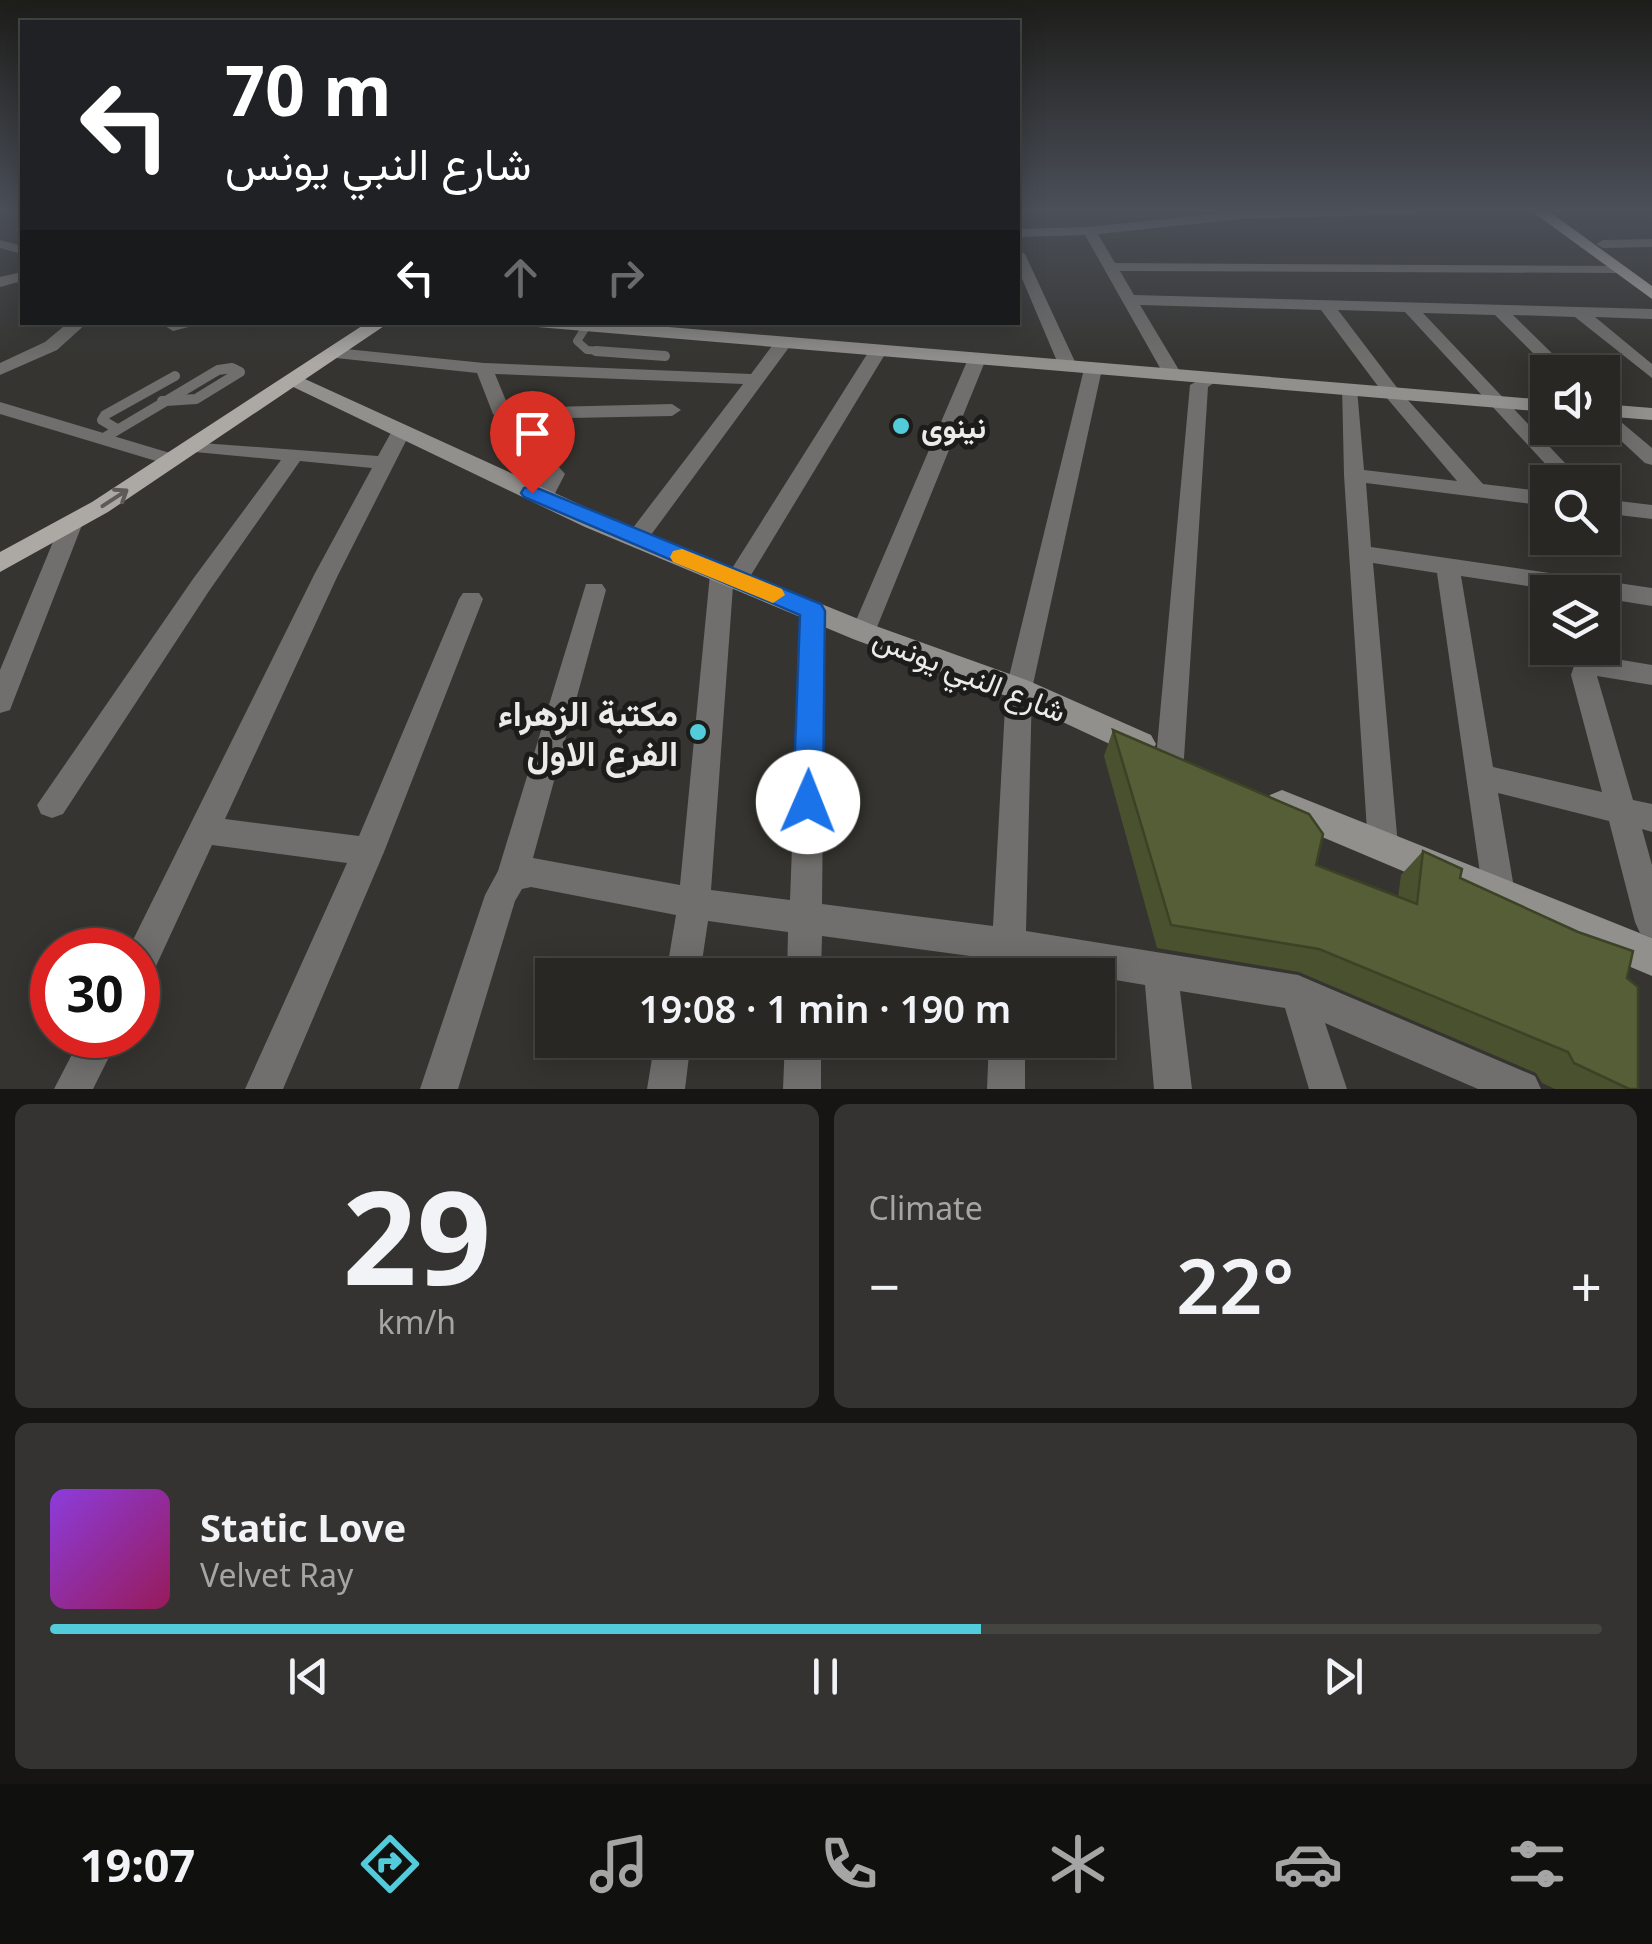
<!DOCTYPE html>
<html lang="en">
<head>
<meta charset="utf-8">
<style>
  :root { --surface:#282724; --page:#343331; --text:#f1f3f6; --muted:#a5a5a6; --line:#444441; --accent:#52cbda }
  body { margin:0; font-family:"Noto Sans",Vazirmatn,sans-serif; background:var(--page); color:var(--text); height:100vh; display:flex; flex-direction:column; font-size:38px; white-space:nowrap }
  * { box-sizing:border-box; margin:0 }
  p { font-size:32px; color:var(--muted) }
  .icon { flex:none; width:55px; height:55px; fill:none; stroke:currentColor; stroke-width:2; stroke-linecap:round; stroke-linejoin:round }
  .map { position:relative; height:1089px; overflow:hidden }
  .sheet { display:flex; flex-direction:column; gap:15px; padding:15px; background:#161514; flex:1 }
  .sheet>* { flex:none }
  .banner { position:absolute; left:20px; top:20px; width:1000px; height:305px; border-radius:0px; box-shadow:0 5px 25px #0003,0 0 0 2px var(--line); background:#202124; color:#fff; overflow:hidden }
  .fabs { position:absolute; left:1530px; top:355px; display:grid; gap:20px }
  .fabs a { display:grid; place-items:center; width:90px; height:90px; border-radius:0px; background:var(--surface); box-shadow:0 5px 25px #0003,0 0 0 2px var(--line); font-size:50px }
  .speed { position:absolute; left:30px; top:928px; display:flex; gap:20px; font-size:50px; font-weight:700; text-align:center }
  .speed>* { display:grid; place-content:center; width:130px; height:130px; border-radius:50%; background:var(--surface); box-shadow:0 5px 25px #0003,0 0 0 2px var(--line); line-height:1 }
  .speed .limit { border:15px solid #d22; background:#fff; color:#111 }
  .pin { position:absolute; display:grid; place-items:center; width:85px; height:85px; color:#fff; margin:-102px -42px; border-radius:50% 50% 50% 0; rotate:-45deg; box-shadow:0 0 10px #0007 }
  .pin .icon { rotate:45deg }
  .me { position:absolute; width:110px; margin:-55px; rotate:1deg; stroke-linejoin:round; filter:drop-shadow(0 0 8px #0008) }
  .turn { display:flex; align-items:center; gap:35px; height:210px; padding:0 40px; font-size:45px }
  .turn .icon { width:130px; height:130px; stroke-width:2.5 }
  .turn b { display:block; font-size:70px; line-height:85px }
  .lanes { display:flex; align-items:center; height:95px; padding:0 40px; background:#0003; justify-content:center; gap:50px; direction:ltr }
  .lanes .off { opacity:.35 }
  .big { font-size:75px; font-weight:600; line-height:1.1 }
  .sheet .tile { flex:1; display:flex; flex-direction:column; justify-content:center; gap:15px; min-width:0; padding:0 35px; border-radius:15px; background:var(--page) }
  .sheet .dial { align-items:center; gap:0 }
  .dial b { font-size:130px; line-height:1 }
  .song { display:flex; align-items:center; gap:30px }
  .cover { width:120px; height:120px; border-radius:15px; background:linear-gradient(135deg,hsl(270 70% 55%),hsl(330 70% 35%)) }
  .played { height:10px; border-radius:5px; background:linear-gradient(90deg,var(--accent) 60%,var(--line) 60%) }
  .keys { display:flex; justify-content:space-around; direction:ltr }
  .heat { display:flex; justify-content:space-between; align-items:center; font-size:55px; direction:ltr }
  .sheet .tiles { flex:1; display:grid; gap:15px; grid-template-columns:1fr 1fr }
  .tile:last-child { grid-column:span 2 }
  .trip { position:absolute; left:535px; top:958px; width:580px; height:100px; border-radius:0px; background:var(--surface); box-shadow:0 5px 25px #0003,0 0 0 2px var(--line); font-weight:600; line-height:100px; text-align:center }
  .menu { display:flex; height:160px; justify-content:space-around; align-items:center; background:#10100e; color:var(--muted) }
  .menu .icon { width:70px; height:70px }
  .menu .active { color:var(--accent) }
  .menu b { font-size:45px; color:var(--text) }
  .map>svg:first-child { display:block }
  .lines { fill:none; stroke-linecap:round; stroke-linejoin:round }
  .lane-far1 { stroke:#706f6d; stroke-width:8 }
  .lane { stroke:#706f6d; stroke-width:10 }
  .street { fill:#706f6d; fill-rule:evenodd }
  .secondary { fill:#92908d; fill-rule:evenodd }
  .primary { fill:#aca9a5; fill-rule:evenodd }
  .wall { fill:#4a512f }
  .building { fill:#565e37; stroke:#3c4226; stroke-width:2.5 }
  .oneway { stroke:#5d5b59 }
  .route { fill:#1a73e8; stroke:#114b97; stroke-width:2.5 }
  .slow { fill:#f59e0b }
  .poi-dot { fill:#52cbda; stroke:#1c1c1a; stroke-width:4 }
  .labels { text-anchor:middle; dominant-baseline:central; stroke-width:10; stroke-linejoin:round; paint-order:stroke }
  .poi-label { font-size:30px; font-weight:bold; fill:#ecebe9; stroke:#1c1c1a; text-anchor:start }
  .street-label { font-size:30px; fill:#ecebe9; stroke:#1c1c1a }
  .near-poi-label { font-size:35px; font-weight:bold; fill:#ecebe9; stroke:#1c1c1a; text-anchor:end }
</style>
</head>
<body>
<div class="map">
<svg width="1652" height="1089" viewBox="0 0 1652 1089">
  <rect width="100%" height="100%" fill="#353430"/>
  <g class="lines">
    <path class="lane-far1" d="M586 327 577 341 587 350 629 353"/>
    <path class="lane" d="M596 351 665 356
      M232 368 240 372 196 399 166 401 218 370Z
      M162 401H166
      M117 429 102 420 105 415 175 376
      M102 439 166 401"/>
    <path class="street" d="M1421 210 1415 214 1242 219 1098 234 1115 263 1623 266V272L1618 273 1120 271 1134 295 1652 309V319L1595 317 1652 364V378L1575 317 1513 315 1571 372H1552L1495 315 1423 313 1583 482H1562L1405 312 1338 310 1398 389 1483 484 1548 492V506L1366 483 1371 547 1652 588V606L1602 598V592H1567L1461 576 1493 767 1602 792 1571 675 1577 657 1586 654 1652 665V685L1597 676 1633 800 1652 804V832L1642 829 1652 865V938L1640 933 1635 922 1609 821 1498 793 1515 894 1510 905 1499 909 1488 905 1483 894 1437 573 1373 563 1398 846 1394 856 1383 860 1372 856 1368 846 1344 475 1342 385 1348 384 1357 389 1364 470 1457 481 1386 397 1321 310 1140 305 1182 375 1173 380 1164 375 1085 235 1018 237V229L1089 227 1242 211Z
      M1652 239V247L1603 248 1596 244 1603 240Z
      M0 240 22 246V254L0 248Z
      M1018 250 1025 254 1077 366 1074 370 1068 371 1059 366 1018 269Z
      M22 272V281L0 287V277Z
      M69 322H88L57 350 0 375V363L45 342Z
      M167 322H208L173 331 165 326Z
      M784 337 792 342 790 346 645 543 637 545 626 538 629 533 743 384 495 374 509 408 672 404 681 410 672 416 517 419 565 474 550 503 543 505 532 498 544 475 493 414 477 373 336 358 327 353 336 348 484 363 751 374 778 338Z
      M878 346 887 351 745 585 733 586 711 890 790 900 801 611 804 605H822L825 611 822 904 993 926 1006 689 1084 369 1093 364 1102 369 1032 689 1026 931 1298 975 1535 1076 1541 1089H1478L1325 1023 1347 1089H1309L1285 1008 1180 991 1192 1089H1154L1145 985 1026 965 1025 975H991L992 959 822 936 821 975H787L788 932 708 921 700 975H666L676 915 531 887 522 889 515 901 458 1089H420L485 895 498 871 586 584H602L606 590 533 858 680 885 710 574 722 566 731 570 869 351Z
      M977 354 986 359 875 632 872 639H854L851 632 968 359Z
      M1212 373 1221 378 1208 387 1184 758 1180 767 1170 770 1160 767 1156 758 1190 385Z
      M0 402 180 456 183 460 173 466 166 464 0 414Z
      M1602 406 1652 448V465L1645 463 1602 423Z
      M400 427 410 433 338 575 225 819 359 836 459 599 463 593H479L483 599 384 852 283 1089H245L347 863 212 845 150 979 138 984V950H128L314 575 372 468 300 461 209 591 63 814 52 818 41 814 37 805 193 579 281 460 195 452 188 450 185 446 188 442 378 456 393 429Z
      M1602 499 1652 505V519L1602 513Z
      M71 518 82 525 13 702 10 710 0 713V670L60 525Z
      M82 1035H120L93 1089H54Z
      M655 1040H691L685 1089H647Z
      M785 1040H821V1089H783Z
      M989 1040H1025V1089H987Z"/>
    <path class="secondary" d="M528 322H609L1548 400V412L537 327Z
      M294 374 603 515 873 625 1029 681 1151 735 1156 744 1151 753 1140 757 1129 753 1009 697 853 639 585 527 287 384 284 380Z
      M1602 404 1652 408V420L1602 416Z
      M1282 790 1652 938V976L1270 815 1265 805 1270 795Z"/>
    <path class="primary" d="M1530 210H1547L1652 286V299Z
      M368 322H390L108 512 0 572V552L92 502Z"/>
  </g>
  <path class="wall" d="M1113 730 1316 865 1398 897 1401 875 1423 851 1460 878 1627 978 1629 1089H1555L1542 1083 1536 1073 1299 972 1157 948 1104 756Z"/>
  <path class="building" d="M1113 730 1309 814 1323 834 1316 865 1417 904 1423 851 1462 869 1460 878 1578 932 1633 951 1627 978 1638 987V1089H1629L1574 1063 1568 1052 1319 949 1171 925Z"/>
  <defs><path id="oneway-shaft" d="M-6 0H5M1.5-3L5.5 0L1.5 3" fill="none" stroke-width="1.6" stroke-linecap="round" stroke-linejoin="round" transform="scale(2.5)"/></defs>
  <use class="oneway" href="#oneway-shaft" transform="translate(115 498) rotate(-33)"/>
  <linearGradient id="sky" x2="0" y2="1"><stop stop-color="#1d1d1a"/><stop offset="0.58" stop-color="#4b5059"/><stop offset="1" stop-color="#4b5059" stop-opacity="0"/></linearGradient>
  <rect width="1652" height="363" fill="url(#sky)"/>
  <path class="route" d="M532 486 821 604 825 611 823 802 818 811 808 815 797 811 793 802 800 615 524 497 521 493 524 488Z"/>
  <path class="slow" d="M682 549 782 589 785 595 773 603 673 562 670 557 673 551Z"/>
  <g class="poi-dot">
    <circle cx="901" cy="426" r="10"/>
    <circle cx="698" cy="732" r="10"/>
  </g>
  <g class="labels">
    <g class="poi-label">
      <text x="921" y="426">نينوى</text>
    </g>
    <g class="street-label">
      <text transform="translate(970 674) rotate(22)">شارع النبي يونس</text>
    </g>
    <g class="near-poi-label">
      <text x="678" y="712">مكتبة الزهراء<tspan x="678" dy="40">الفرع الاول</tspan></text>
    </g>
  </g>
</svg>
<div class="fabs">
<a><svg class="icon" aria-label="sound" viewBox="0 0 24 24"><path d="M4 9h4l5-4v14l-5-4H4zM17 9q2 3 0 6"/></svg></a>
<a><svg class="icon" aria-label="search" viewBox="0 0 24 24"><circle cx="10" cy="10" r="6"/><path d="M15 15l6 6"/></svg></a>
<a><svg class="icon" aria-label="layers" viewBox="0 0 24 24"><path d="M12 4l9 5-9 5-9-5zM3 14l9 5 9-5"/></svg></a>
</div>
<div class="speed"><div class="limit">30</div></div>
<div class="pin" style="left:532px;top:493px;background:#d93025"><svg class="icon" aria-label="arrive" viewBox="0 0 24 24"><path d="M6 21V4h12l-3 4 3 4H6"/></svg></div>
<svg class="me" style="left:808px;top:802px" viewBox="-20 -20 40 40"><circle r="19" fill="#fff"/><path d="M0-13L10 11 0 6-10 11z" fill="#1a73e8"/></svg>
<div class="trip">19:08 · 1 min · 190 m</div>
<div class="banner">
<div class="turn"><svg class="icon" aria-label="left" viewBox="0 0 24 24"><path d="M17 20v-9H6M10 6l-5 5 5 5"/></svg><div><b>70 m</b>شارع النبي يونس</div></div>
<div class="lanes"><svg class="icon" aria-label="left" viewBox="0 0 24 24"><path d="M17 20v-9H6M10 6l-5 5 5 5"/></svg><svg class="icon off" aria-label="ahead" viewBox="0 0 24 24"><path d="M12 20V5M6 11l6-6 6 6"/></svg><svg class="icon off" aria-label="right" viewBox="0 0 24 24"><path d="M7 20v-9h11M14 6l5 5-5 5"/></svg></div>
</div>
</div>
<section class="sheet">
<div class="tiles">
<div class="tile dial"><b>29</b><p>km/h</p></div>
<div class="tile"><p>Climate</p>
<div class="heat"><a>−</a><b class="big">22°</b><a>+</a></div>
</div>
<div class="tile">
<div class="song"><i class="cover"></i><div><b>Static Love</b><p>Velvet Ray</p></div></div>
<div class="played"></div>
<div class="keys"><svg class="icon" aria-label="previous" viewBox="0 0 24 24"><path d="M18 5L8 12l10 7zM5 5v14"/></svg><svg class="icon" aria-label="pause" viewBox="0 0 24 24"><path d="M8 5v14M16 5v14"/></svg><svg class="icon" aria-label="next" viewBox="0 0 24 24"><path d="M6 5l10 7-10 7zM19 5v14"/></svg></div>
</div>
</div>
</section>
<nav class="menu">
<b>19:07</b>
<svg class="icon active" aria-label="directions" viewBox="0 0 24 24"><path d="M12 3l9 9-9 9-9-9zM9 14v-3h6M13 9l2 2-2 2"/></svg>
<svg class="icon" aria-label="music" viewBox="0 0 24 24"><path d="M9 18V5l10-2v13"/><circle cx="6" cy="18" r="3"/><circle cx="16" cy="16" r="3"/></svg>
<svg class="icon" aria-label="phone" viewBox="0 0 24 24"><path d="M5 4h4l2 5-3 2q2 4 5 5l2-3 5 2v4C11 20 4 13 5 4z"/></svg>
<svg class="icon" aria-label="climate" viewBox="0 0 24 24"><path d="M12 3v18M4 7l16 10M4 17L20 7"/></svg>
<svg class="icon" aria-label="car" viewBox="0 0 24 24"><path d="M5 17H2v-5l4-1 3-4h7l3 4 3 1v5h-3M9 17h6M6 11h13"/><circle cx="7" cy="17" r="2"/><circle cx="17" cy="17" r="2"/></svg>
<svg class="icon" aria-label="filters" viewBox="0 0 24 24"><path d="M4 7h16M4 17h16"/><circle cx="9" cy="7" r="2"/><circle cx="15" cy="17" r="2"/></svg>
</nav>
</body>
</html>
